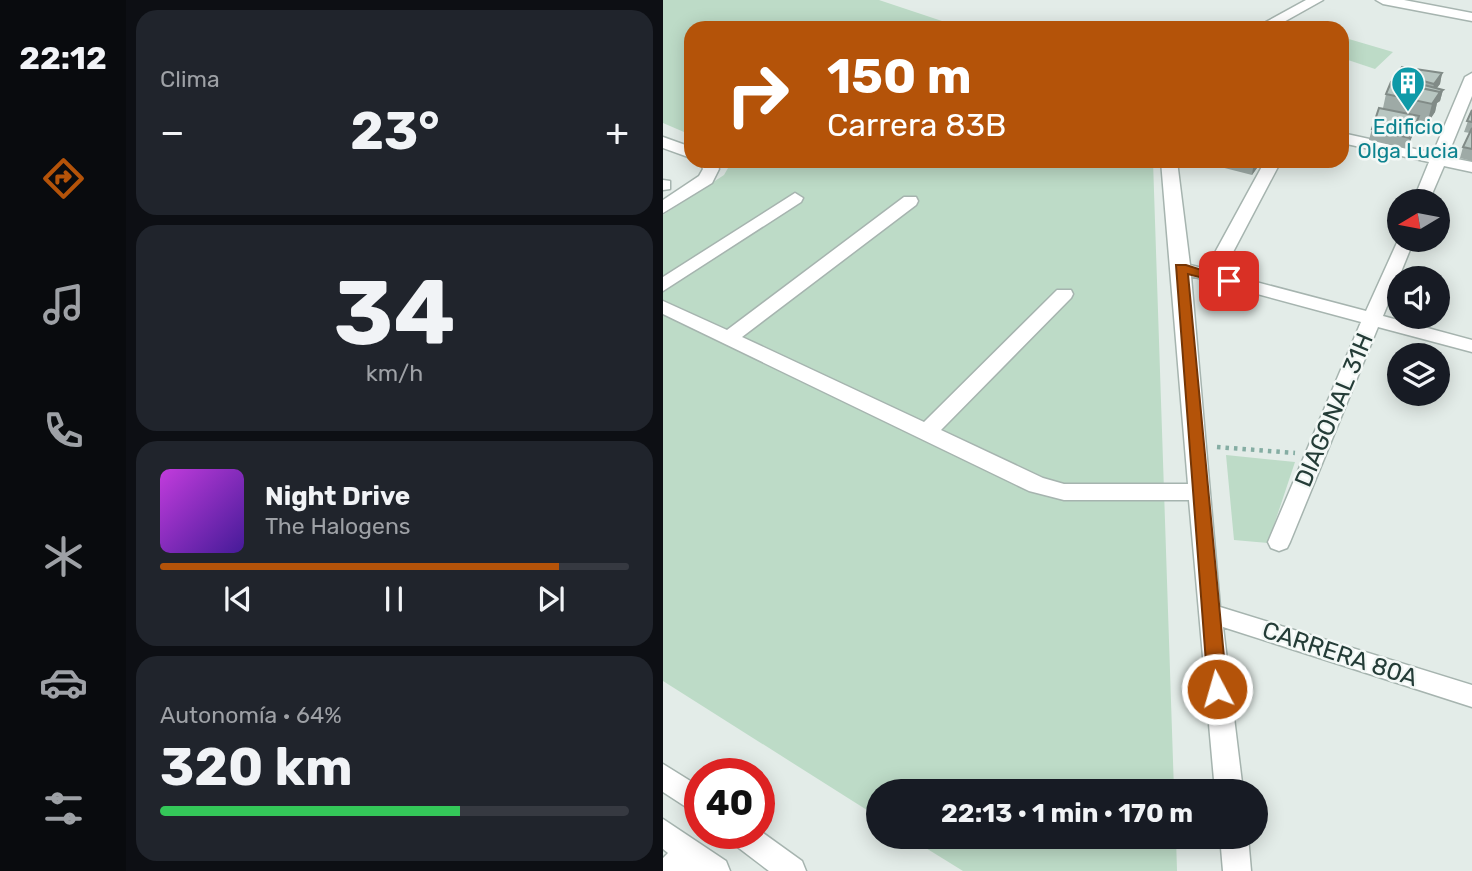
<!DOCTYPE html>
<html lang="es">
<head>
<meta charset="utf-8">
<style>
  :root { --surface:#171b24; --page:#20242c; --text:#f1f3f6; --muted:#9ea1a6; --line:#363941; --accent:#b45309 }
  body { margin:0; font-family:Rubik,sans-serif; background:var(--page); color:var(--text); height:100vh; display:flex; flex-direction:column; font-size:26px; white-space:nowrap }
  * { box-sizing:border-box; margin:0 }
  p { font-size:23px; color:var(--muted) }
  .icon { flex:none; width:38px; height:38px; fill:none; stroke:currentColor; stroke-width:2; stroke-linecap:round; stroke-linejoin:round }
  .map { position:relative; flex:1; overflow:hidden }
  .side { display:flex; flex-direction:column; gap:10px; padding:10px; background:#0d0f14; width:537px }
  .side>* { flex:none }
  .banner { position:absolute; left:21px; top:21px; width:665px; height:147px; border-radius:21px; box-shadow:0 4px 18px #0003; background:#b45309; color:#fff; overflow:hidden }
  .needle { width:46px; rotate:260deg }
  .fabs { position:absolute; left:724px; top:189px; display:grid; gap:14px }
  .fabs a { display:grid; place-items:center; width:63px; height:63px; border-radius:50%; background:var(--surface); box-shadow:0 4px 18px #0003; font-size:35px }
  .speed { position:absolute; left:21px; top:758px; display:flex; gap:14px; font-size:35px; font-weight:700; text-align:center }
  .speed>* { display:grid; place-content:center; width:91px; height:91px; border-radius:50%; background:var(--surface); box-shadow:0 4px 18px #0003; line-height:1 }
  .speed .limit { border:10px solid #d22; background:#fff; color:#111 }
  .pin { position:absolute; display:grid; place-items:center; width:60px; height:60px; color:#fff; margin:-30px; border-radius:14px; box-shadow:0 4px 10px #0006 }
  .me { position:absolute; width:77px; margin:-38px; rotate:354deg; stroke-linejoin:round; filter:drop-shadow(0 0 5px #0008) }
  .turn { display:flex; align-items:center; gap:24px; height:147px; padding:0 28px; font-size:32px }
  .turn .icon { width:91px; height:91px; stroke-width:2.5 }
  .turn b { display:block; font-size:49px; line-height:60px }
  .big { font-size:52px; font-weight:700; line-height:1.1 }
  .side .card { flex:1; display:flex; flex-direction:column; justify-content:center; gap:10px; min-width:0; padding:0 24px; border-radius:21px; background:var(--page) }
  .side .dial { align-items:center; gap:0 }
  .dial b { font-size:91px; line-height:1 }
  .song { display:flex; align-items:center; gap:21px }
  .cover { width:84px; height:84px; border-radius:10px; background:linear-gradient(135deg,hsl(290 70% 55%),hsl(260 70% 35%)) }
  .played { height:7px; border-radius:4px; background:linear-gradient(90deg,var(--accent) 85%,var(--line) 85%) }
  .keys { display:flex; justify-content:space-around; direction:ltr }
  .heat { display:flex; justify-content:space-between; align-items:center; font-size:38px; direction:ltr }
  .charge { height:10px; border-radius:5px; background:linear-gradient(90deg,#34c759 64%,var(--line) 0) }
  .trip { position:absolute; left:203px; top:779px; width:402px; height:70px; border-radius:35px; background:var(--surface); box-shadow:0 4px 18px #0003; font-weight:700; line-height:70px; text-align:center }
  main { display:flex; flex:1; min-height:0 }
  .menu { display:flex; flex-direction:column; width:126px; justify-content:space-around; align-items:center; background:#090b0e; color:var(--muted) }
  .menu .icon { width:49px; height:49px }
  .menu .on { color:var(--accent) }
  .menu b { font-size:32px; color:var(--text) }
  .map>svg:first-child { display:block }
  .green { fill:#bddbc7 }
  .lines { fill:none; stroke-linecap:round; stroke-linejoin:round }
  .minor-casing { stroke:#a6b4af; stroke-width:3 }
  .path { stroke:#85ada3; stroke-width:4.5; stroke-dasharray:3.5 5; stroke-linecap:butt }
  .minor { fill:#fff; fill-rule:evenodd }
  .wall { fill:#9eaaa6 }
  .shaded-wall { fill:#818b87 }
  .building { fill:#b8c6c1; stroke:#818b87; stroke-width:2 }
  .route { fill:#b45309; stroke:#753606; stroke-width:2 }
  .labels { text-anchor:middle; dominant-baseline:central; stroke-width:5; stroke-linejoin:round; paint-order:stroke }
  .far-culture-label { font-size:21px; fill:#0d838f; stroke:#f3f8f6 }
  .street-label { font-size:24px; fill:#243c37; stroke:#f3f8f6 }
</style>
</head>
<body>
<main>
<nav class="menu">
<b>22:12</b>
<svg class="icon on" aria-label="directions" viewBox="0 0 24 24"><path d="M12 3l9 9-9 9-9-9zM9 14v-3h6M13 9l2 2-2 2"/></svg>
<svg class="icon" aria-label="music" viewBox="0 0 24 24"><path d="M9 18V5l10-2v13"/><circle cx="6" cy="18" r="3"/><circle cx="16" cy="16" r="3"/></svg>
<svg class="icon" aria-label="phone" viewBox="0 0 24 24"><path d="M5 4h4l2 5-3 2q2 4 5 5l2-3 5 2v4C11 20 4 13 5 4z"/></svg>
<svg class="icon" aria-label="climate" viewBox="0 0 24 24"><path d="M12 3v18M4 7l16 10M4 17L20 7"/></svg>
<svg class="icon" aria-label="car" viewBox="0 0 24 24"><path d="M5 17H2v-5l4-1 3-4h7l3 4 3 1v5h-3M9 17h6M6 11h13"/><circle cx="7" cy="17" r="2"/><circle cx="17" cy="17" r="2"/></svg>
<svg class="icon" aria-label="filters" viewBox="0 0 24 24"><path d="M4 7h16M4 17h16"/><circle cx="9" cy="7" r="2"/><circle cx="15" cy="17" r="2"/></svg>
</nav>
<section class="side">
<div class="card"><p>Clima</p>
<div class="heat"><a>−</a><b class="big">23°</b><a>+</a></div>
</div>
<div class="card dial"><b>34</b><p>km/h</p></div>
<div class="card">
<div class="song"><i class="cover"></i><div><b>Night Drive</b><p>The Halogens</p></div></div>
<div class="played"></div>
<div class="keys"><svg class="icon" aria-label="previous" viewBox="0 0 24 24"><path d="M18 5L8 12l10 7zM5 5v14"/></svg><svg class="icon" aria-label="pause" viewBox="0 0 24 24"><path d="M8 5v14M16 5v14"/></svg><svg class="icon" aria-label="next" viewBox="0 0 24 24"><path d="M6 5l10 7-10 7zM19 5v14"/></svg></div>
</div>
<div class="card"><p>Autonomía · 64%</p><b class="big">320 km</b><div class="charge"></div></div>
</section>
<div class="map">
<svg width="809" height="871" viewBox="0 0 809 871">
  <rect width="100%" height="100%" fill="#e3ece8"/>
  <path class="green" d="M0 0H216L300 28H28V135L0 123Z
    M679 37 730 52 712 69 679 58Z
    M69 161H490L511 791H215V817L0 681V215L61 175Z
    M563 455 632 462 605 543 571 540Z
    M245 837H513L514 871H300Z"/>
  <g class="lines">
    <g class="minor-casing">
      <path id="minor" d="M643 0H660L610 28H592Z
        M713 0H741L809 13V21L720 4Z
        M809 73V96L784 157 809 162V172L781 166 766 201H750L766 162 679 143V133L770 153 802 77Z
        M0 137 28 147V158L0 148Z
        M37 161H53L56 169 49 183 0 213V200L36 176 40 169Z
        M498 161H514L527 265 543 269 602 161H618L559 273 703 311 737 236V240H751L720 316 809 340V352L715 327 627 542 624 548 616 551 608 548 605 542 698 322 528 276 557 607 809 685V707L560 627 580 791H552L526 500H401L366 491 0 314V301L64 330 241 197H253L255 201 253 205 79 337 261 422 394 290H408L410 294 408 298 278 430 380 478 401 484H525Z
        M0 180 7 181V189L0 190Z
        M132 193 140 198 138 202 0 291V277Z
        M0 764 37 787V816L0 792Z
        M0 819 63 861 67 871H0V858L5 853 0 849Z
        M96 830 139 861 143 871H106L68 842 64 833H96Z
        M557 836H585L588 871H560Z"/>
    </g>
    <path class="path" d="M554 447 632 453"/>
    <use href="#minor" class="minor"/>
  </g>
  <path class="wall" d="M779 73 777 84 774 88 780 90 777 101 774 103 772 112 764 124 754 122 744 149 706 140 709 129 720 108 723 94 733 83 735 74Z
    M809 110V161L797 158 800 147 807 133 801 132Z
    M542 161H599L589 175 542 163Z"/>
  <path class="shaded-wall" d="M779 73 777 84 768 95 771 84Z
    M780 90 777 101 774 103 772 112 764 124 771 96Z
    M756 116 753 127 744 149 747 138Z
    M591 161H599L589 175Z"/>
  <path class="building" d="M739 67 779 73 771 84 735 74Z
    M742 80 780 90 777 92 740 84Z
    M728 82 777 92 769 104 723 94Z
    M716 108 756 116 747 138 709 129Z
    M809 110V122L804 121Z
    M809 128V149L800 147Z"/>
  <path class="route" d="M513 265H523L573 281 566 285 525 274 564 689 561 695H548L545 689Z"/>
  <defs>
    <g id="building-pin" transform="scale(1.75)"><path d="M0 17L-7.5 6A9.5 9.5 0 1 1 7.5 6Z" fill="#0f9aa8" stroke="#f3f8f6"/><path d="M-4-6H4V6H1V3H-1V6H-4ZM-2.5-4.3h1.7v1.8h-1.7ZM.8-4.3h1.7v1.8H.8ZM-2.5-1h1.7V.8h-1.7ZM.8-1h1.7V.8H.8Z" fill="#fff"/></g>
  </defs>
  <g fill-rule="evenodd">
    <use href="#building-pin" x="745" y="83"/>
  </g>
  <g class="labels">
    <g class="far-culture-label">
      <text x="745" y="126">Edificio<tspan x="745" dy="24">Olga Lucia</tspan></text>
    </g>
    <g class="street-label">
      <text transform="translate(671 410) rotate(-67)">DIAGONAL 31H</text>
      <text transform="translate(677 654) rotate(18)">CARRERA 80A</text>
    </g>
  </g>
</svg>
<div class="fabs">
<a><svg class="needle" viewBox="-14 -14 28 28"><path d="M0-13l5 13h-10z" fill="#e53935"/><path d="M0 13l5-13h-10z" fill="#9ea1a6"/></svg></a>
<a><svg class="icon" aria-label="sound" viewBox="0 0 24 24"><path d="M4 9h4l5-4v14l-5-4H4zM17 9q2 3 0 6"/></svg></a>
<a><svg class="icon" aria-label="layers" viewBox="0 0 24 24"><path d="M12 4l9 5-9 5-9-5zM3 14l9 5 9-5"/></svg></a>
</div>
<div class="speed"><div class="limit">40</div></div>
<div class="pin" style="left:566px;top:281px;background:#d93025"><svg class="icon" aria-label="arrive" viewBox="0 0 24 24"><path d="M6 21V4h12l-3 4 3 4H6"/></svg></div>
<svg class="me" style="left:554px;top:689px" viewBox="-20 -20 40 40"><circle r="17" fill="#b45309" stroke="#fff" stroke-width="3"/><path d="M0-11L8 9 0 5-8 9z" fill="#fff"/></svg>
<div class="trip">22:13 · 1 min · 170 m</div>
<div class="banner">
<div class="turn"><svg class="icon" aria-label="right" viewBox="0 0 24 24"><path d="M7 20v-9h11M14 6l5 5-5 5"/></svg><div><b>150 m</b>Carrera 83B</div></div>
</div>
</div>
</main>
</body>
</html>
